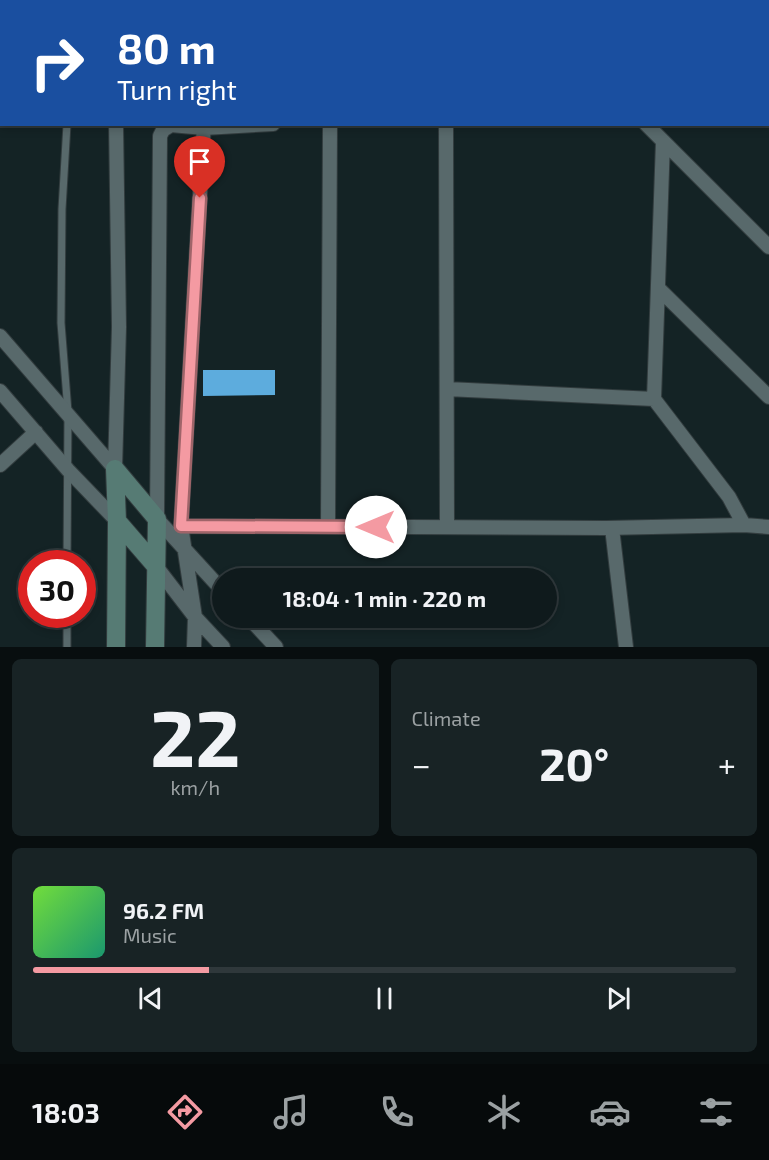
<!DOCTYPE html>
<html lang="en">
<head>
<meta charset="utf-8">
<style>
  :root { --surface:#0f1a1c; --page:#182325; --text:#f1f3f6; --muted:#9ba1a3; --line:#2f383b; --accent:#f49aa2 }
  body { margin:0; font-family:"Exo 2",sans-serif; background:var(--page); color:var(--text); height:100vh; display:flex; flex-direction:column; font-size:22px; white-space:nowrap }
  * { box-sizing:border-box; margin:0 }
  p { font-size:20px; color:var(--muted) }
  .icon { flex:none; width:33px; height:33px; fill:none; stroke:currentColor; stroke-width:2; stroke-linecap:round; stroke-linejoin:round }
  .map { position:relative; height:647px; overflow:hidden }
  .side { display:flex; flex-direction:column; gap:12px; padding:12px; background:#080e0f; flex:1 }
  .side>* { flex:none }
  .guide { position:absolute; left:0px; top:0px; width:770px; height:126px; box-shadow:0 3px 9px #0003,0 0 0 2px var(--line); background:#1a4fa0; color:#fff; overflow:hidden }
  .speed { position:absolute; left:18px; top:550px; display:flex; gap:12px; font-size:30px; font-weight:700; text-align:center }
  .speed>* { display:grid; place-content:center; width:78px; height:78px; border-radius:50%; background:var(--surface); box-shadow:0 3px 9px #0003,0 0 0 2px var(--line); line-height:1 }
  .speed .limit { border:9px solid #d22; background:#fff; color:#111 }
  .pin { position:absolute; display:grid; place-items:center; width:51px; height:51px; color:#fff; margin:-62px -26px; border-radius:50% 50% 50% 0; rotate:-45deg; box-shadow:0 0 6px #0007 }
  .pin .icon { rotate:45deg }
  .me { position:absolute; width:66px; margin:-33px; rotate:270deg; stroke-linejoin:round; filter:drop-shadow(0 0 4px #0008) }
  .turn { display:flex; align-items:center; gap:21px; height:126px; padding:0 18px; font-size:27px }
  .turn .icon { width:78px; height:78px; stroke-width:2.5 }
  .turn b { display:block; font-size:42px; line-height:51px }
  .big { font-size:45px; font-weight:700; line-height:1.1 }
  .side .card { flex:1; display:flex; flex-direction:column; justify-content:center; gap:9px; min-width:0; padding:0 21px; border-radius:9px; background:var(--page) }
  .side .dial { align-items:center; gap:0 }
  .dial b { font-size:78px; line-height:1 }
  .song { display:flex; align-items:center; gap:18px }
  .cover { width:72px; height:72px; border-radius:9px; background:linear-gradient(135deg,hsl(100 70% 55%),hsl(160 70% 35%)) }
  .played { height:6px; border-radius:3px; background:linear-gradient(90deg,var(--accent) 25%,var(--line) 25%) }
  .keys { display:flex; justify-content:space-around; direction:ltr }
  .heat { display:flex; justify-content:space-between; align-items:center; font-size:33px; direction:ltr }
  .side .tiles { flex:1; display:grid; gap:12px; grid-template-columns:1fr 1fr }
  .card:last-child { grid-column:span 2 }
  .trip { position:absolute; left:212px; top:568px; width:345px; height:60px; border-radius:30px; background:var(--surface); box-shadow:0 3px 9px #0003,0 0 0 2px var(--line); font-weight:700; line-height:60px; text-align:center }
  .menu { display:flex; height:96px; justify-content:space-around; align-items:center; background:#060a0b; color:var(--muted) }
  .menu .icon { width:42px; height:42px }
  .menu .current { color:var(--accent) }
  .menu b { font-size:27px; color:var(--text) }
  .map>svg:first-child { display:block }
  .building { fill:#5dacdd }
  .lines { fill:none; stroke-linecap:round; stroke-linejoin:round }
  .lane-casing { stroke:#323c3e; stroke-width:9 }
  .street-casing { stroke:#323c3e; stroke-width:16 }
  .secondary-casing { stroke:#323c3e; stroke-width:20 }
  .lane { stroke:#58696b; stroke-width:7 }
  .street { stroke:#58696b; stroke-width:14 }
  .secondary { stroke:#567b74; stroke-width:18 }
  .route-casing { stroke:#9f6469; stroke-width:15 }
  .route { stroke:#f49aa2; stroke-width:10 }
</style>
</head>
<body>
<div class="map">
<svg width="769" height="647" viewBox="0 0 769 647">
  <rect width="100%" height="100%" fill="#142325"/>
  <path class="building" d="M203 370H275V395L203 396Z"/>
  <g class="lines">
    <g class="lane-casing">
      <path id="lane" d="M72 2V0
        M67 564 68 412 61 323 62 209 67 124
        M67 647V615"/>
    </g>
    <g class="street-casing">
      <path id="street" d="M89 0 90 2
        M203 0V2
        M520 0 521 2
        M663 0 665 2
        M713 0 714 2
        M331 2V0
        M449 2 450 0
        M700 2 701 0
        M768 57 769 58
        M768 101 769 102
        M446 124 447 526
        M646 124 769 247
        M658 288 769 397
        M0 336 115 469
        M447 389 654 399 663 141
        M0 391 68 470 117 521
        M654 399 729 497 744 525
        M0 465 36 432
        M115 469 119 327 116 124
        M181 526 606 528 744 525 769 527
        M328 527 330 124
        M612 528 626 647
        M155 565 195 617 223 647
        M222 590 157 519 160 136 163 130 171 125 204 128 273 124
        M249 618 276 647
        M194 647 195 617 181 526 204 124"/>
    </g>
    <g class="secondary-casing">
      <path id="secondary" d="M115 469 157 519 155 647
        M115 469 117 521 116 647
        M117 521 155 565"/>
    </g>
    <use href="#lane" class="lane"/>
    <use href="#street" class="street"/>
    <use href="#secondary" class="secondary"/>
  </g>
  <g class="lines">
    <g class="route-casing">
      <path id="route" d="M200 198 181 526 376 527"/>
    </g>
    <use href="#route" class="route"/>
  </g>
</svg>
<div class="speed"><div class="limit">30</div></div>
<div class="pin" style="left:200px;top:198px;background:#d93025"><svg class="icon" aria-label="arrive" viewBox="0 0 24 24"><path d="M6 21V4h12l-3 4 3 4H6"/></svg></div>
<svg class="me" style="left:376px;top:527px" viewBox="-20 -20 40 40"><circle r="19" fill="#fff"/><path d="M0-13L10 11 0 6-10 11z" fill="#f49aa2"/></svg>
<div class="trip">18:04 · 1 min · 220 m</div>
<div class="guide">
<div class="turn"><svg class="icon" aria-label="right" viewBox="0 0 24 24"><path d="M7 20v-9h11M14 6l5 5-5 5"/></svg><div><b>80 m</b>Turn right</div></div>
</div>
</div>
<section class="side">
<div class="tiles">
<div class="card dial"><b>22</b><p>km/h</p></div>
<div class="card"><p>Climate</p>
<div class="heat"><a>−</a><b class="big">20°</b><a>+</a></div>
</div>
<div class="card">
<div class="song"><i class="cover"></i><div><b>96.2 FM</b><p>Music</p></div></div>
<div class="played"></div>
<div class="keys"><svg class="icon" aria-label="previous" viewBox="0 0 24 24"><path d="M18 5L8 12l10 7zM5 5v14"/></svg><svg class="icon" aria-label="pause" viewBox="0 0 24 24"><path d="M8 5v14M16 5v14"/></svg><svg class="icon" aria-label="next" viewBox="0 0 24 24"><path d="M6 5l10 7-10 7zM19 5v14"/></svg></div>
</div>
</div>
</section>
<nav class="menu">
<b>18:03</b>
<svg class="icon current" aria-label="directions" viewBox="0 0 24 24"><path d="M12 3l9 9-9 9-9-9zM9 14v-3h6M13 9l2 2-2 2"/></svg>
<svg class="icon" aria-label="music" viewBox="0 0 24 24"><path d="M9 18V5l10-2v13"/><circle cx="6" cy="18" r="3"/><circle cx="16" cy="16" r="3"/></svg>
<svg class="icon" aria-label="phone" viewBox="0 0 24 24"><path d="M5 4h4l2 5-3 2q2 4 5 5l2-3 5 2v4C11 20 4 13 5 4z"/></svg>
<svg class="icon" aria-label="climate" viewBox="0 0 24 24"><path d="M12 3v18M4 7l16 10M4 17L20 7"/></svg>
<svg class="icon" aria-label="car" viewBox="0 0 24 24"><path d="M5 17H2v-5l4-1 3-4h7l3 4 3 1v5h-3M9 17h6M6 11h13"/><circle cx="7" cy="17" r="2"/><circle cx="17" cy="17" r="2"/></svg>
<svg class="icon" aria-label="filters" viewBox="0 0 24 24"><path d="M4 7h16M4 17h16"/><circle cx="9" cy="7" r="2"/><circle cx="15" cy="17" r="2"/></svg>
</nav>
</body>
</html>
